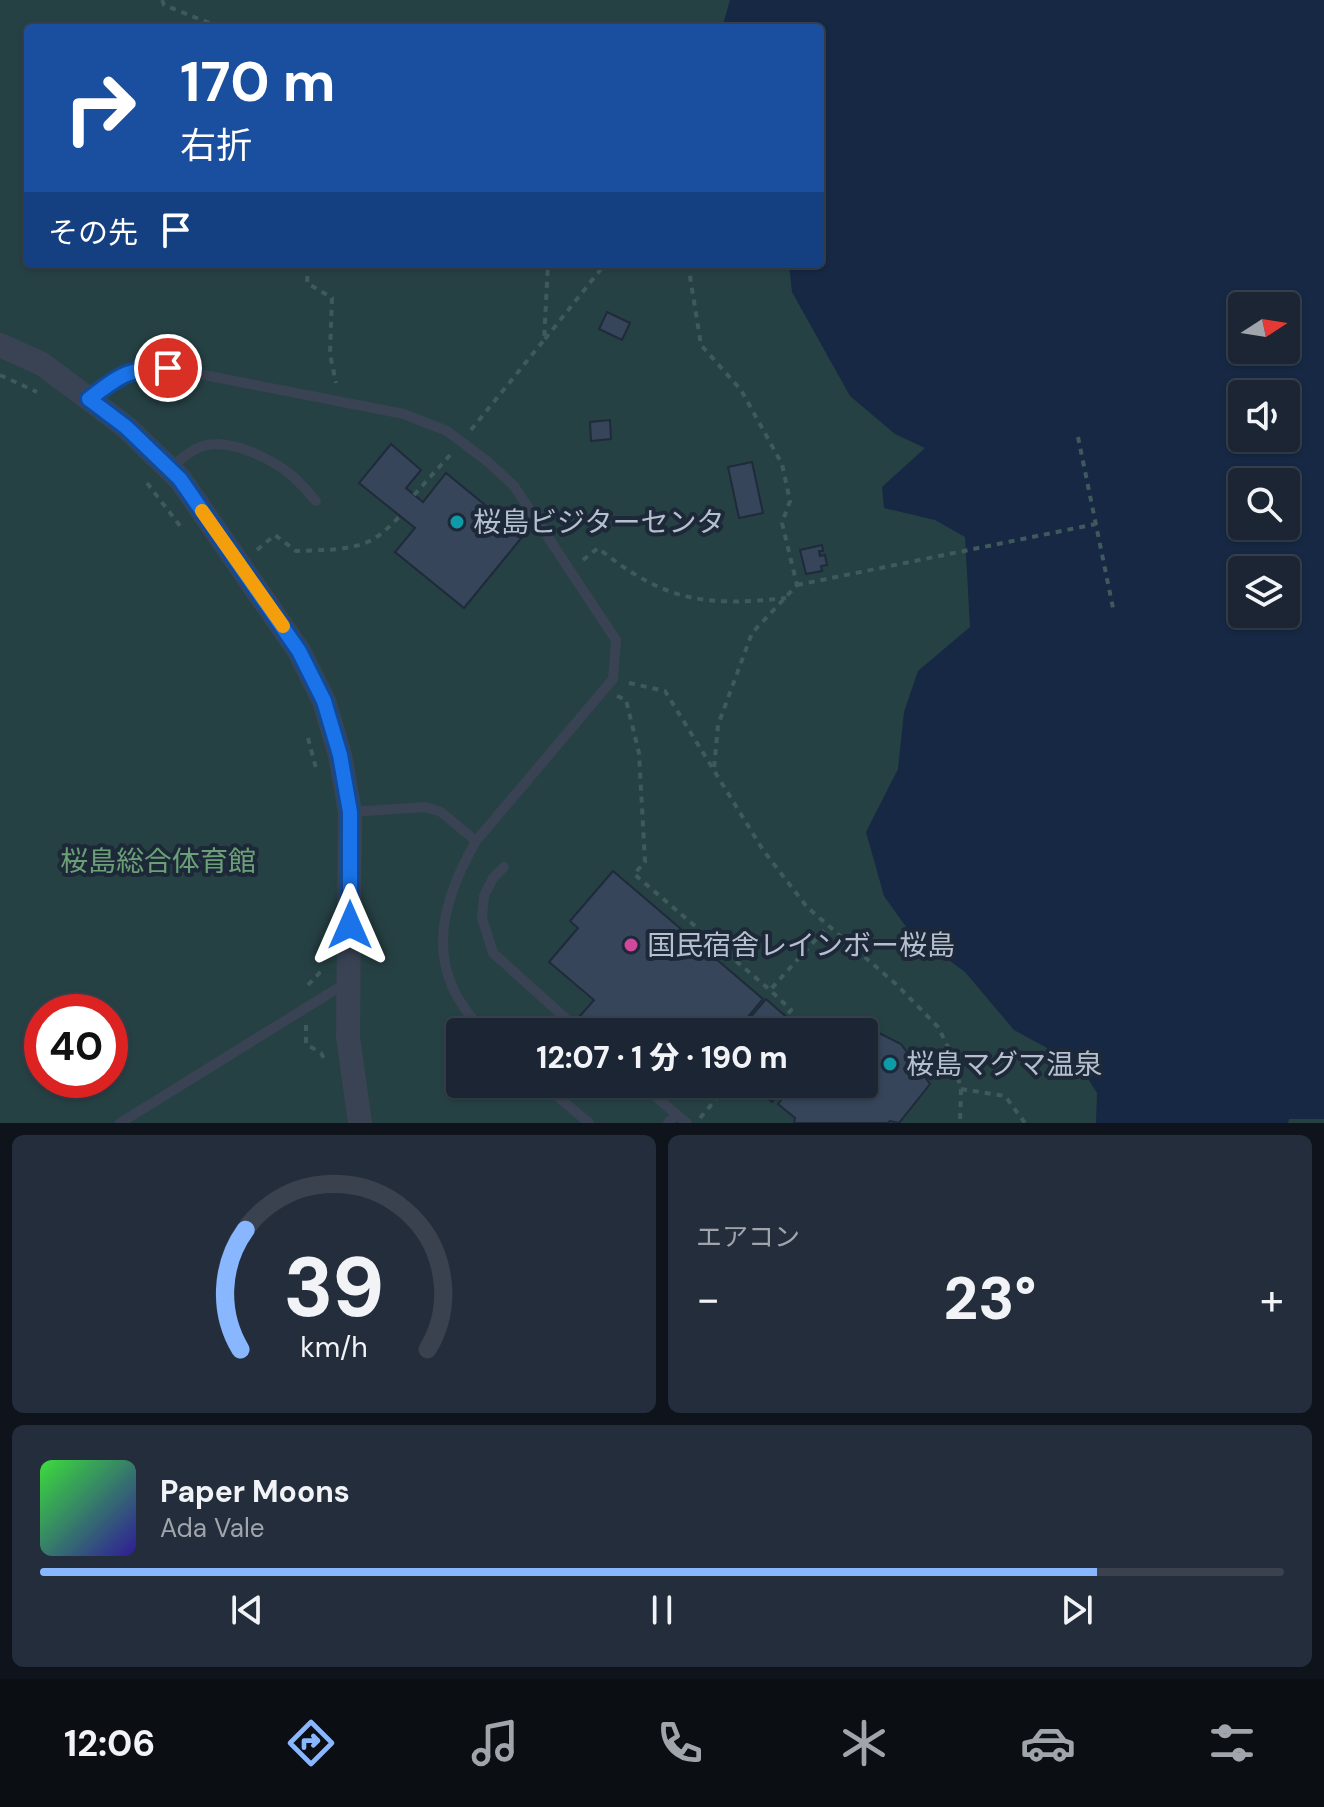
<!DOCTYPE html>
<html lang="ja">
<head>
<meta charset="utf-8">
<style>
  :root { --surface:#1b2533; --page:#242d3b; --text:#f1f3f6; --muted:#a0a5ac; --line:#39424e; --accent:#88b6ff }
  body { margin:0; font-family:"DM Sans","Noto Sans JP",sans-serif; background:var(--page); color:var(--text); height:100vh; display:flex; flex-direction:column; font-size:30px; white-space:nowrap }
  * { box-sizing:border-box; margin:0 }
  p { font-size:26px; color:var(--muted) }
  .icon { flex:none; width:44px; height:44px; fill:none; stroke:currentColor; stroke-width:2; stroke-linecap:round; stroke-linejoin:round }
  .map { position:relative; height:1123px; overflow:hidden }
  .sheet { display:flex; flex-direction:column; gap:12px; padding:12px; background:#0f141c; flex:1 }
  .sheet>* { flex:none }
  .top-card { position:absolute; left:24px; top:24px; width:800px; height:244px; border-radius:8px; box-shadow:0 2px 6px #0004,0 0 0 2px var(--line); background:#1a4fa0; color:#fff; overflow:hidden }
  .needle { width:52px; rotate:78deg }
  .controls { position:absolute; left:1228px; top:292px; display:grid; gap:16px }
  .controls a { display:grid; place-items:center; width:72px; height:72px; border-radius:8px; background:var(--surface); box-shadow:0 2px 6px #0004,0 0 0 2px var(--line); font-size:40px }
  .speed { position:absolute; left:24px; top:994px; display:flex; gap:16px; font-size:40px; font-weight:700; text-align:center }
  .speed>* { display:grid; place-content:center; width:104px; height:104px; border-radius:50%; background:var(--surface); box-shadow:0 2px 6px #0004,0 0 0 2px var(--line); line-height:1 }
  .speed .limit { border:12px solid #d22; background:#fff; color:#111 }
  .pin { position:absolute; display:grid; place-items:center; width:68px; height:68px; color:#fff; margin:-34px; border:4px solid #fff; border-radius:50%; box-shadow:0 2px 8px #0007 }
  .me { position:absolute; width:88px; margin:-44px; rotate:0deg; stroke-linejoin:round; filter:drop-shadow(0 0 6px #0008) }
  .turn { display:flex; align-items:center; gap:28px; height:168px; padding:0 24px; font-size:36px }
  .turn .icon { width:104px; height:104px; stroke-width:2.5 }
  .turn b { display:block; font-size:56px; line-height:68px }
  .then { display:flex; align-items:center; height:76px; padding:0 24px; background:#0003; gap:16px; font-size:30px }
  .big { font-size:60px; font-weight:800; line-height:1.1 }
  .sheet .widget { flex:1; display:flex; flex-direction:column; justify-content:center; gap:12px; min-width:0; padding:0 28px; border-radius:12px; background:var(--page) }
  .sheet .dial { align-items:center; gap:0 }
  .dial svg { height:208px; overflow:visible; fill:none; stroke:var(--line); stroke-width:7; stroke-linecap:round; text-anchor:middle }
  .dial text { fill:var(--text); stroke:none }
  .song { display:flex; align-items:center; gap:24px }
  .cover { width:96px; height:96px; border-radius:12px; background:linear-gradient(135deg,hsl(120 70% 55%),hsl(250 70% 35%)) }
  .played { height:8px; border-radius:4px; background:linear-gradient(90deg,var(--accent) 85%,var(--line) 85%) }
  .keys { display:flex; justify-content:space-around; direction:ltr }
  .heat { display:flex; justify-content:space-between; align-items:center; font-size:44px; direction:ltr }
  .sheet .tiles { flex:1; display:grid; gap:12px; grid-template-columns:1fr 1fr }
  .widget:last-child { grid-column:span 2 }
  .trip { position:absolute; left:446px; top:1018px; width:432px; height:80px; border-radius:8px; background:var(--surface); box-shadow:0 2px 6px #0004,0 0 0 2px var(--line); font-weight:800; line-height:80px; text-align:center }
  .tabs { display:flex; height:128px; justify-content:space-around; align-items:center; background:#0b0f14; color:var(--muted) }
  .tabs .icon { width:56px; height:56px }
  .tabs .on { color:var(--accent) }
  .tabs b { font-size:36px; color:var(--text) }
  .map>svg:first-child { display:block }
  .green { fill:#264144; fill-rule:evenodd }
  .water { fill:#162843; fill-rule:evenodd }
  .building { fill:#36455a; stroke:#1f2a3a; stroke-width:2 }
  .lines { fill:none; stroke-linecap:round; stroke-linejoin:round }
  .path { stroke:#3f5a5c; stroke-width:4; stroke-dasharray:6 6; stroke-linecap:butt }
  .service { stroke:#394353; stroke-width:10 }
  .tertiary { stroke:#394353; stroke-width:24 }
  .route-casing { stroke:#114b97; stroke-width:20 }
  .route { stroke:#1a73e8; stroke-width:14 }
  .slow { stroke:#f59e0b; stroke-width:14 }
  .culture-dot { fill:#0f9aa8; stroke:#1d2838; stroke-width:3 }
  .hotel-dot { fill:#d1479c; stroke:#1d2838; stroke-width:3 }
  .labels { text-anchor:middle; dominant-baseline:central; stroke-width:8; stroke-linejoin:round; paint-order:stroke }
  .poi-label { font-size:28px; fill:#b6bfcd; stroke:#1d2838; text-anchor:start }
  .park-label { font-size:28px; fill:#6ba077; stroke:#1d2838 }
</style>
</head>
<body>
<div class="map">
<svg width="1324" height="1123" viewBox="0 0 1324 1123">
  <rect width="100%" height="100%" fill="#243144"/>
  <path class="green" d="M0 0H1324V1123H0ZM28 28H820V264H28ZM1242 306H1286V350H1242ZM1242 394H1286V438H1242ZM1242 482H1286V526H1242ZM1242 570H1286V614H1242ZM42 1012H110V1080H42ZM460 1032H864V1084H460Z"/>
  <path class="water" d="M730 0H1324V1119H1289L1288 1123H1096L1097 1093 1080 1066 1014 1030 965 972 909 931 884 896 866 832 898 769 904 712 918 671 970 627 965 537 935 520 884 508 882 487 925 448 895 434 850 396 792 292 789 264H820V28H722ZM1242 306H1286V350H1242ZM1242 394H1286V438H1242ZM1242 482H1286V526H1242ZM1242 570H1286V614H1242Z"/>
  <path class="building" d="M607 312 630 323 622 340 599 329Z
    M610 420 611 439 591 441 590 422Z
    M391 444 421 470 406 488 423 502 446 473 523 536 464 608 395 552 415 528 359 483Z
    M752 462 763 513 739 518 728 467Z
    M822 545 823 551H819L820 556 825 555 827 565 821 566 822 571 806 574 800 550Z
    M613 871 763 999 735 1032 727 1029 724 1032H599L580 1016 594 1000 549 962 578 928 570 921Z
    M766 999 800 1029 797 1032H738Z
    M861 1024 901 1044 930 1084 899 1123 890 1121 888 1123H794L795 1118 778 1104 794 1084H864V1032H854Z
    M659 1084H680L672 1094Z
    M751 1084H787L772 1102Z"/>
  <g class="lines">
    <path class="path" d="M162 0 164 5 222 28
      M308 264 307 283 332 298 330 354 336 383
      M688 264 701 345 741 390 782 464 790 501 782 523 797 585 752 633 718 725 714 769
      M545 339 605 264
      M0 375 37 392
      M471 430 544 340 548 264
      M1078 437 1113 608
      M147 483 181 527
      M414 495 450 455
      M257 550 275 535 296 551C318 550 344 551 365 543 379 538 390 526 400 516
      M583 560 598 548C664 601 704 607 786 598
      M797 585 1096 524
      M629 683 665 691 763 850 807 907 897 985 938 1027 952 1055 961 1089 960 1123
      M617 696 626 700 639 753 645 862 634 874 770 990
      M308 738 317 772
      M308 985 324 968
      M306 1025V1044L321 1053 326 1062
      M773 1032 791 1010 770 990 828 926
      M961 1089 1005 1096 1025 1123
      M700 1118 729 1084"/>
    <path class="service" d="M91 398C120 375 131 368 168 368L404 414 447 431 487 461 514 486 616 640 613 679 476 841C437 909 424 973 485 1032
      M170 469C180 460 192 448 207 445 232 440 270 458 290 474 299 481 308 492 316 501
      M350 812 425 807 441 812 476 841
      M504 867 493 878 484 896 482 918 493 953 581 1032
      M543 1084 589 1123
      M641 1084 676 1114
      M120 1123 346 983
      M668 1123 676 1114 687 1123"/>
    <path class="tertiary" d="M0 345 42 364 89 399 126 427 180 479 299 651 324 701 340 755 350 812 348 1037 360 1123"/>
  </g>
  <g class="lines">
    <g class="route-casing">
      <path id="route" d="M168 368C129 368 120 375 89 399L126 427 180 479 299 651 324 701 340 755 350 812V925"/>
    </g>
    <use href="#route" class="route"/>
    <path class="slow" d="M202 511 283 626"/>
  </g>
  <g class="culture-dot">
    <circle cx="457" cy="522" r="8"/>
    <circle cx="890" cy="1064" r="8"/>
  </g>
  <circle class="hotel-dot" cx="631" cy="945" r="8"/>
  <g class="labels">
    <g class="poi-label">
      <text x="473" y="522">桜島ビジターセンタ</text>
      <text x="647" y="945">国民宿舎レインボー桜島</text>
      <text x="906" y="1064">桜島マグマ温泉</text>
    </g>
    <g class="park-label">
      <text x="158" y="861">桜島総合体育館</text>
    </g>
  </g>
</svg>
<div class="controls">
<a><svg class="needle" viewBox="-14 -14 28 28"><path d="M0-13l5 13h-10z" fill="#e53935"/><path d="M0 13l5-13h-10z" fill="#a0a5ac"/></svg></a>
<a><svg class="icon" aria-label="sound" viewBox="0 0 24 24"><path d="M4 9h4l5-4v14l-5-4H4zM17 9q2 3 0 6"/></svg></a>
<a><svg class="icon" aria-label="search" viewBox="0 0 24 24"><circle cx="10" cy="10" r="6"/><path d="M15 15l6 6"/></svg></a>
<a><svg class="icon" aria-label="layers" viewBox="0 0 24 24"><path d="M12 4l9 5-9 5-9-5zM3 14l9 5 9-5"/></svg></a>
</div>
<div class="speed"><div class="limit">40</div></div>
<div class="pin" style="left:168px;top:368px;background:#d93025"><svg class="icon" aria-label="arrive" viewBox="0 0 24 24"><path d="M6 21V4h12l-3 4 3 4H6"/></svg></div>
<svg class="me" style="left:350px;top:925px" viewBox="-20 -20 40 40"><path d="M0-17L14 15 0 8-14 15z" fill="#1a73e8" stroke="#fff" stroke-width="4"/></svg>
<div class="trip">12:07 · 1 分 · 190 m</div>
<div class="top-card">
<div class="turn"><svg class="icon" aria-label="right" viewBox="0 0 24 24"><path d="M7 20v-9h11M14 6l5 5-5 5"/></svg><div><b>170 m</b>右折</div></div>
<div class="then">その先<svg class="icon" aria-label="arrive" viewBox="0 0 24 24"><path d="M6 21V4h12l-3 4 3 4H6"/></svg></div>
</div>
</div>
<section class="sheet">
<div class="tiles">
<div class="widget dial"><svg viewBox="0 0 100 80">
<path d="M14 69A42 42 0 1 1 86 69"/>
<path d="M14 69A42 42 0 0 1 16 23" stroke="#88b6ff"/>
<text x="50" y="56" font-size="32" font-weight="700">39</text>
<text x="50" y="72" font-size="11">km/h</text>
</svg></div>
<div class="widget"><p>エアコン</p>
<div class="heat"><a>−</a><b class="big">23°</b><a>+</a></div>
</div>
<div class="widget">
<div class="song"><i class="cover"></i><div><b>Paper Moons</b><p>Ada Vale</p></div></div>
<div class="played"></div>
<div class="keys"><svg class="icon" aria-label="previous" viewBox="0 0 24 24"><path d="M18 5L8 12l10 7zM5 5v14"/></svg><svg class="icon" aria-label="pause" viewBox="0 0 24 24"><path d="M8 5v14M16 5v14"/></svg><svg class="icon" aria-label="next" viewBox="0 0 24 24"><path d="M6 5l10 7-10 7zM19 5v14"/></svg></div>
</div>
</div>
</section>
<nav class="tabs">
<b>12:06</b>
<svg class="icon on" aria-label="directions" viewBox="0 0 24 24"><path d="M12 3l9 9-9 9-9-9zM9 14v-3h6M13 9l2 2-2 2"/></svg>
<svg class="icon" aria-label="music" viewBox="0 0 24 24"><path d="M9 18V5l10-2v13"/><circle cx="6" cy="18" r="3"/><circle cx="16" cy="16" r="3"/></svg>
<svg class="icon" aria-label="phone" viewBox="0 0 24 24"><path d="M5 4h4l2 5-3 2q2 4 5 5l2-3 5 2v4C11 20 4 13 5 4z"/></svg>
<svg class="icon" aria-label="climate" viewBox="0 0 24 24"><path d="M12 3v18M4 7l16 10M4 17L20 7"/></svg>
<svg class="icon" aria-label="car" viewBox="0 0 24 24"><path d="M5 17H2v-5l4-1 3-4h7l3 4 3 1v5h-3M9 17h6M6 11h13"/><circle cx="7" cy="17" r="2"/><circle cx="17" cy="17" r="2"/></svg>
<svg class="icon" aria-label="filters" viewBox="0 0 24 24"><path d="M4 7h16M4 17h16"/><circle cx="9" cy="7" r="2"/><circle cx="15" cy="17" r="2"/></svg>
</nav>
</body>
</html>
